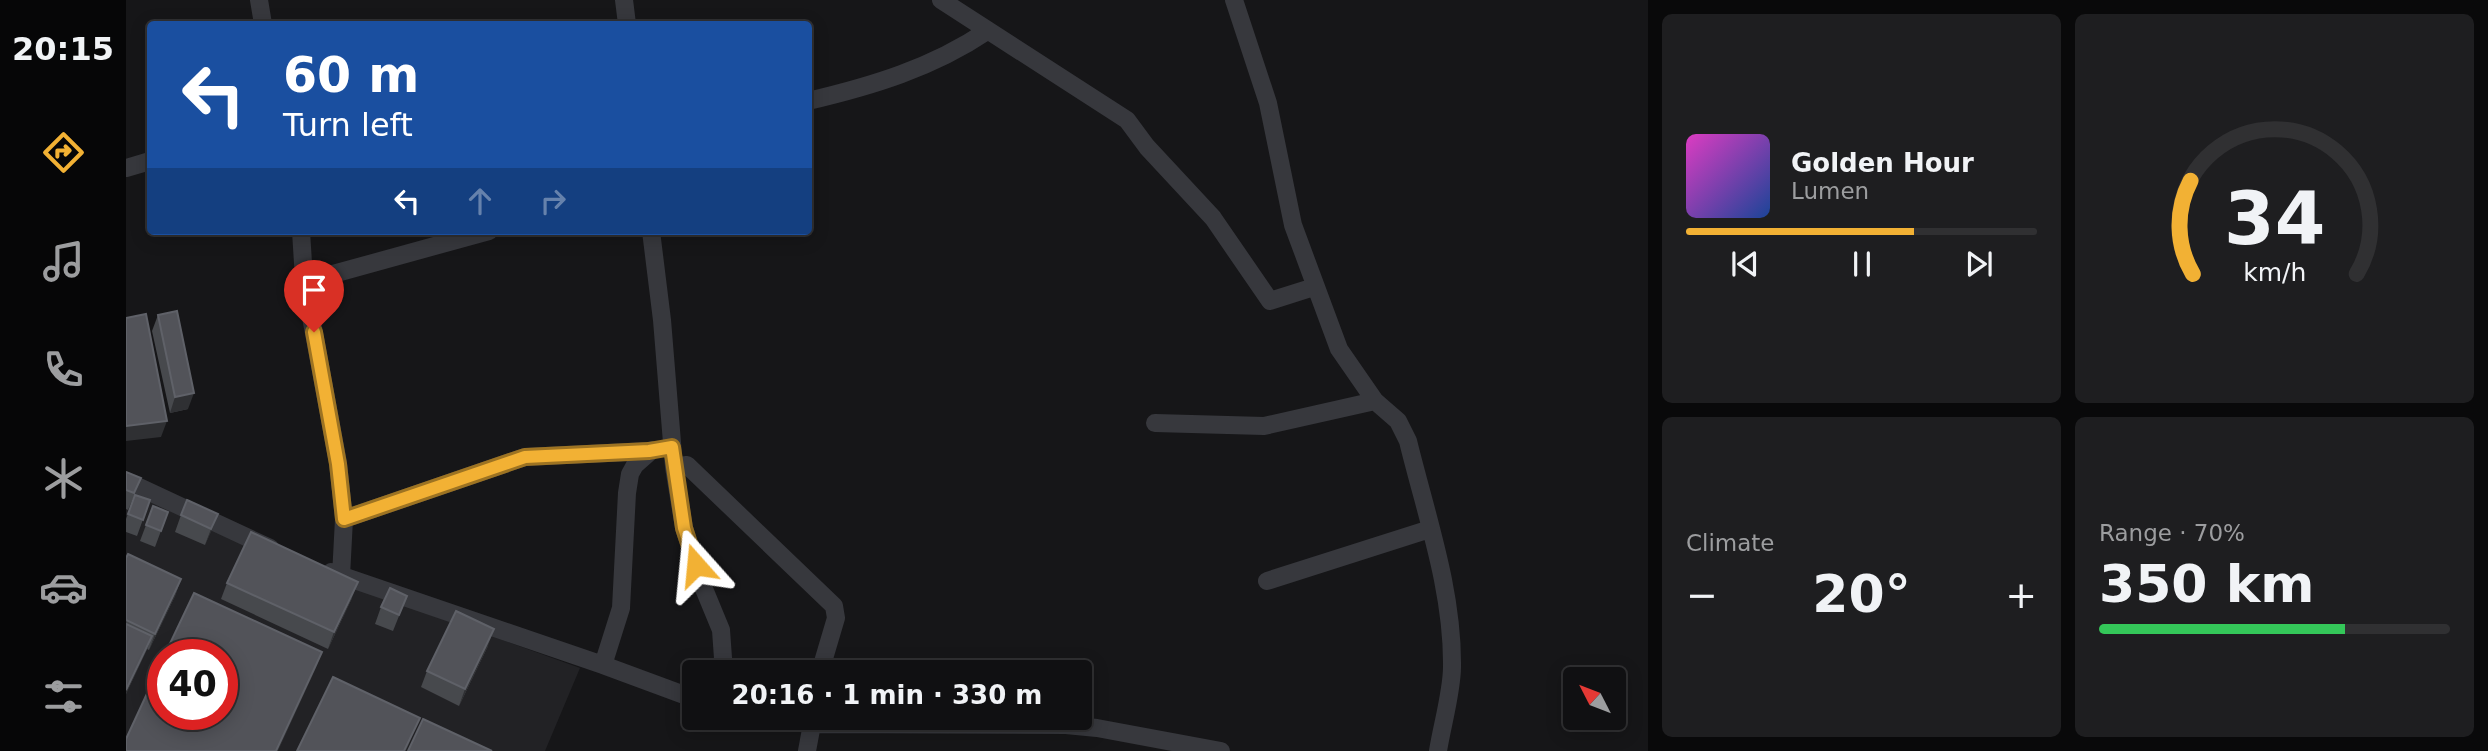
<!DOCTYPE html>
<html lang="en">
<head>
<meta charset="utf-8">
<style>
  :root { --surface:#101012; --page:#1e1e20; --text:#f1f3f6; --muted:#9c9d9f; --line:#303032; --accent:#f2b134 }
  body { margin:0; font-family:"DejaVu Sans",sans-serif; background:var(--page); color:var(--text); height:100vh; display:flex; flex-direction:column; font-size:26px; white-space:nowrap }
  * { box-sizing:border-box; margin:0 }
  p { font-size:23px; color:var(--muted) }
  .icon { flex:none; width:38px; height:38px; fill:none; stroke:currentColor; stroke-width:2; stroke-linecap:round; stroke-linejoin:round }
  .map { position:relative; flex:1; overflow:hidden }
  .drawer { display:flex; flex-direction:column; gap:14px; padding:14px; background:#09090a; width:840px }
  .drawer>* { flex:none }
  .top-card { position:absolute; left:21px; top:21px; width:665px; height:214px; border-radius:7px; box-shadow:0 4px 18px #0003,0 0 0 2px var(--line); background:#1a4fa0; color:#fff; overflow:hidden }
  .needle { width:46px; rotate:312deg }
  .buttons { position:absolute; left:1437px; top:667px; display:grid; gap:14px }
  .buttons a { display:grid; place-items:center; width:63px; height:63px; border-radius:7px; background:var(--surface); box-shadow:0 4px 18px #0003,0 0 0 2px var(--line); font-size:35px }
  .speed { position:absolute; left:21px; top:639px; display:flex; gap:14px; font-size:35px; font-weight:700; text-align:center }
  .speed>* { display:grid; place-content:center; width:91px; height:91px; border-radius:50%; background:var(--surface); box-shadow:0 4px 18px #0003,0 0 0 2px var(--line); line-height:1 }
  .speed .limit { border:10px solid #d22; background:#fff; color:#111 }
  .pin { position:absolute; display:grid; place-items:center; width:60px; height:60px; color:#fff; margin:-72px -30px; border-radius:50% 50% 50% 0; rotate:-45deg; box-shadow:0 0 7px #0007 }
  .pin .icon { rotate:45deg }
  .me { position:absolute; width:77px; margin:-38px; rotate:342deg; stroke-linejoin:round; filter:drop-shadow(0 0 5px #0008) }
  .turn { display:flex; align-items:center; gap:24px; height:147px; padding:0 21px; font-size:32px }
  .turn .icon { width:91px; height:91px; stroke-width:2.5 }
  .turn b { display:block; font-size:49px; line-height:60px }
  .lanes { display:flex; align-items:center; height:66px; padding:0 21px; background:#0003; justify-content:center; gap:35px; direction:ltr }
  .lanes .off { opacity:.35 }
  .big { font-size:52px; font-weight:700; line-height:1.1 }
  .drawer .tile { flex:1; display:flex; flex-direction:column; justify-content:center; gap:10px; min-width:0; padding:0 24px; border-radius:10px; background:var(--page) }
  .drawer .dial { align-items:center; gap:0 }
  .dial svg { height:182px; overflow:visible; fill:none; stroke:var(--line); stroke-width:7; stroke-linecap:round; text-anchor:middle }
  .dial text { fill:var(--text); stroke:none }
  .song { display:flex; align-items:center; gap:21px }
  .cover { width:84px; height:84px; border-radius:10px; background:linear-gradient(135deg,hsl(310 70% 55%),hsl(220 70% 35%)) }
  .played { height:7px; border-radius:4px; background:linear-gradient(90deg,var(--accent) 65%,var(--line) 65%) }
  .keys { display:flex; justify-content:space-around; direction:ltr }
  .heat { display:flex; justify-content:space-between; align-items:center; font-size:38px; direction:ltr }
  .charge { height:10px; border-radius:5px; background:linear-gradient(90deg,#34c759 70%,var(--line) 0) }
  .drawer .tiles { flex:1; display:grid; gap:14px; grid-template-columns:repeat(2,1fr) }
  .trip { position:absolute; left:556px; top:660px; width:410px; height:70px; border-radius:7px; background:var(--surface); box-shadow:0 4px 18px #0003,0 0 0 2px var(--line); font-weight:700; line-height:70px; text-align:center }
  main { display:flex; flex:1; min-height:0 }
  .tab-bar { display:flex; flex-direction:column; width:126px; justify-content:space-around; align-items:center; background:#060607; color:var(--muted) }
  .tab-bar .icon { width:49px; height:49px }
  .tab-bar .selected { color:var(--accent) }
  .tab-bar b { font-size:32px; color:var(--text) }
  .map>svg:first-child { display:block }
  .built { fill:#222225; fill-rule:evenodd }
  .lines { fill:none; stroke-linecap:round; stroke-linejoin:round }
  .minor { stroke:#37383d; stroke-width:18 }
  .wall { fill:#47494d }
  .shaded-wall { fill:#2f3033 }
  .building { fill:#525359; stroke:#5f6168; stroke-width:2 }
  .route-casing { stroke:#9d7322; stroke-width:18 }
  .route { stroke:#f2b134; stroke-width:12 }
</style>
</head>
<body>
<main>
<nav class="tab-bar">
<b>20:15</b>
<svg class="icon selected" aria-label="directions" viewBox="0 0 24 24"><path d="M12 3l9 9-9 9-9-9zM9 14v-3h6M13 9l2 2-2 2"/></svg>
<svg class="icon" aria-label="music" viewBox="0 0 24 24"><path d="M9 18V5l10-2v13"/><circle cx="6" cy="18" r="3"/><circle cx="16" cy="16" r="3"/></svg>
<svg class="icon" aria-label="phone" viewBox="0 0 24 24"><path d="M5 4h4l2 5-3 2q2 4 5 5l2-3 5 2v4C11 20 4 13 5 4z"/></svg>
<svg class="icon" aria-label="climate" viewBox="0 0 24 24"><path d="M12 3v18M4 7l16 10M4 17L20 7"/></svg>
<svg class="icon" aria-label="car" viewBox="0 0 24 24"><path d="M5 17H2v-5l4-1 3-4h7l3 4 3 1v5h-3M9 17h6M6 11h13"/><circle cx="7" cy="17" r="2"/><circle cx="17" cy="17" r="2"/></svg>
<svg class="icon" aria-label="filters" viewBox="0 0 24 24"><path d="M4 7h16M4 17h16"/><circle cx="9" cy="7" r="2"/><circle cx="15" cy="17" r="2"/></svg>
</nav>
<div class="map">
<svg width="1522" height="751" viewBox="0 0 1522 751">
  <rect width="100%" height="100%" fill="#161618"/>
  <path class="built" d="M0 486 166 564 454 668 419 751H0ZM37 654H96V714H37Z"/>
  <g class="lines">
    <path class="minor" d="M133 0 137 24
      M498 0 501 24
      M815 0 1001 120 1021 147 1087 218 1144 301 1188 287
      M1108 0 1142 103 1167 225 1213 349 1249 401 1272 421 1282 441C1300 515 1327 590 1326 667 1326 691 1316 726 1312 751
      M682 101C746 86 806 68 861 31
      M0 168 24 161
      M175 231 178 279 212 463 218 519 215 576
      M525 231 536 320 548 467 558 528 576 584 595 630 597 658 594 672
      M178 279 207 274 363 231
      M1029 423 1138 426 1249 401
      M548 467 561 465 708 606 710 618 694 672
      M0 481 144 548
      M218 519 399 457 523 451
      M205 572 477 665 569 699
      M1141 581 1304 529
      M477 665 495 608 501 493 504 474 509 465 526 450
      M655 718 686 724 940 725 971 728 1095 751
      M681 751 686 724"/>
  </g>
  <path class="wall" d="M32 315 62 409 44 413 26 331Z
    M0 472 9 494 2 510 0 509Z
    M9 495 24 500 11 536 0 532V519Z
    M42 512 29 547 14 541 20 525Z
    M92 514 79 545 49 532 55 515Z
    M0 558 55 579 49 596 23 650 21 649 0 694Z
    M101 583 226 598 202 649 95 599Z
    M281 596 267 631 249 624 255 607Z
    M362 646 333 706 295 687 301 671Z"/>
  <path class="shaded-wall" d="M68 393 62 409 44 413 49 397Z
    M41 421 35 437 0 441V426Z
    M92 514 86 530 79 545 85 529Z
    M55 579 49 596 23 650 29 634Z
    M232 582 226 598 202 649 208 632Z
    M368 629 362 646 333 706 339 689Z
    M26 636 20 652 0 694V690Z
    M196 652 190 668 152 751H150Z
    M294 718 280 751H278Z"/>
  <path class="building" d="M51 311 68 393 49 397 32 315Z
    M20 314 41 421 0 426V318Z
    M0 472 15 478 8 493 0 490Z
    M9 495 24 500 17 520 2 514Z
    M61 500 92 514 85 529 55 515Z
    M27 506 42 512 35 531 20 525Z
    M125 532 232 582 208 632 101 583Z
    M2 554 55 579 29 634 0 620V558Z
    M264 588 281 596 273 615 255 607Z
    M68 593 196 652 150 751H0V739L37 659V714H96V654H39Z
    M330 611 368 629 339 689 301 671Z
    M0 624 26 636 0 690Z
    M207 677 294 718 278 751H171Z
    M297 719 366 751H282Z"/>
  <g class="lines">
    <g class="route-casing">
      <path id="route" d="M188 332 212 464 218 519 399 457 523 451 546 447 558 528 570 565"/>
    </g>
    <use href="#route" class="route"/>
  </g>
</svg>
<div class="buttons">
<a><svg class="needle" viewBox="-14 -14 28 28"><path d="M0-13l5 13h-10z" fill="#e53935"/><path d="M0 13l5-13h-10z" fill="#9c9d9f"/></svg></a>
</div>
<div class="speed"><div class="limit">40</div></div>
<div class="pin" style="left:188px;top:332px;background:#d93025"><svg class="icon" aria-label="arrive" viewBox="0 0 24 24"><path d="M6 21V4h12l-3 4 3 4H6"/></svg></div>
<svg class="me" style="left:570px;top:565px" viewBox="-20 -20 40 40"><path d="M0-17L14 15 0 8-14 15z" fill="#f2b134" stroke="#fff" stroke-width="4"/></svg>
<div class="trip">20:16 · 1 min · 330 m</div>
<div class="top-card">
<div class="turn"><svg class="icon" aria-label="left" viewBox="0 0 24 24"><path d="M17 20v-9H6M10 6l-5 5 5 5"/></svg><div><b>60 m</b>Turn left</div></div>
<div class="lanes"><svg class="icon" aria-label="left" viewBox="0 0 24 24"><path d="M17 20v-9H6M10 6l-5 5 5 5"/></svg><svg class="icon off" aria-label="ahead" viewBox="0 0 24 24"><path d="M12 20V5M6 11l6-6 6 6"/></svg><svg class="icon off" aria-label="right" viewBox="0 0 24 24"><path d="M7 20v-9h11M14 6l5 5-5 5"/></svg></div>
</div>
</div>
<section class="drawer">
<div class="tiles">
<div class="tile">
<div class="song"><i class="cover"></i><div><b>Golden Hour</b><p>Lumen</p></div></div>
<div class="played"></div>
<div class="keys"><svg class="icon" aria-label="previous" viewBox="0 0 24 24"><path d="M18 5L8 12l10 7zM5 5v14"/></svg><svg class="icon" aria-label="pause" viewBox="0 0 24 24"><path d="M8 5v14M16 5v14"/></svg><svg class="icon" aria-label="next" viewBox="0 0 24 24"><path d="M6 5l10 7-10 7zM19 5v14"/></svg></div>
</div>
<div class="tile dial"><svg viewBox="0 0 100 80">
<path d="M14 69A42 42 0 1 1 86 69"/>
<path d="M14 69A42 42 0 0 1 13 28" stroke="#f2b134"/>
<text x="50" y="56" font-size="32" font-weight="700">34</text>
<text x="50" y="72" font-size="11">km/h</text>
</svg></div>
<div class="tile"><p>Climate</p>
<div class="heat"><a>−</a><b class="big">20°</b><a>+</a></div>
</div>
<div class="tile"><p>Range · 70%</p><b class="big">350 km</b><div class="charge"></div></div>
</div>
</section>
</main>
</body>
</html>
